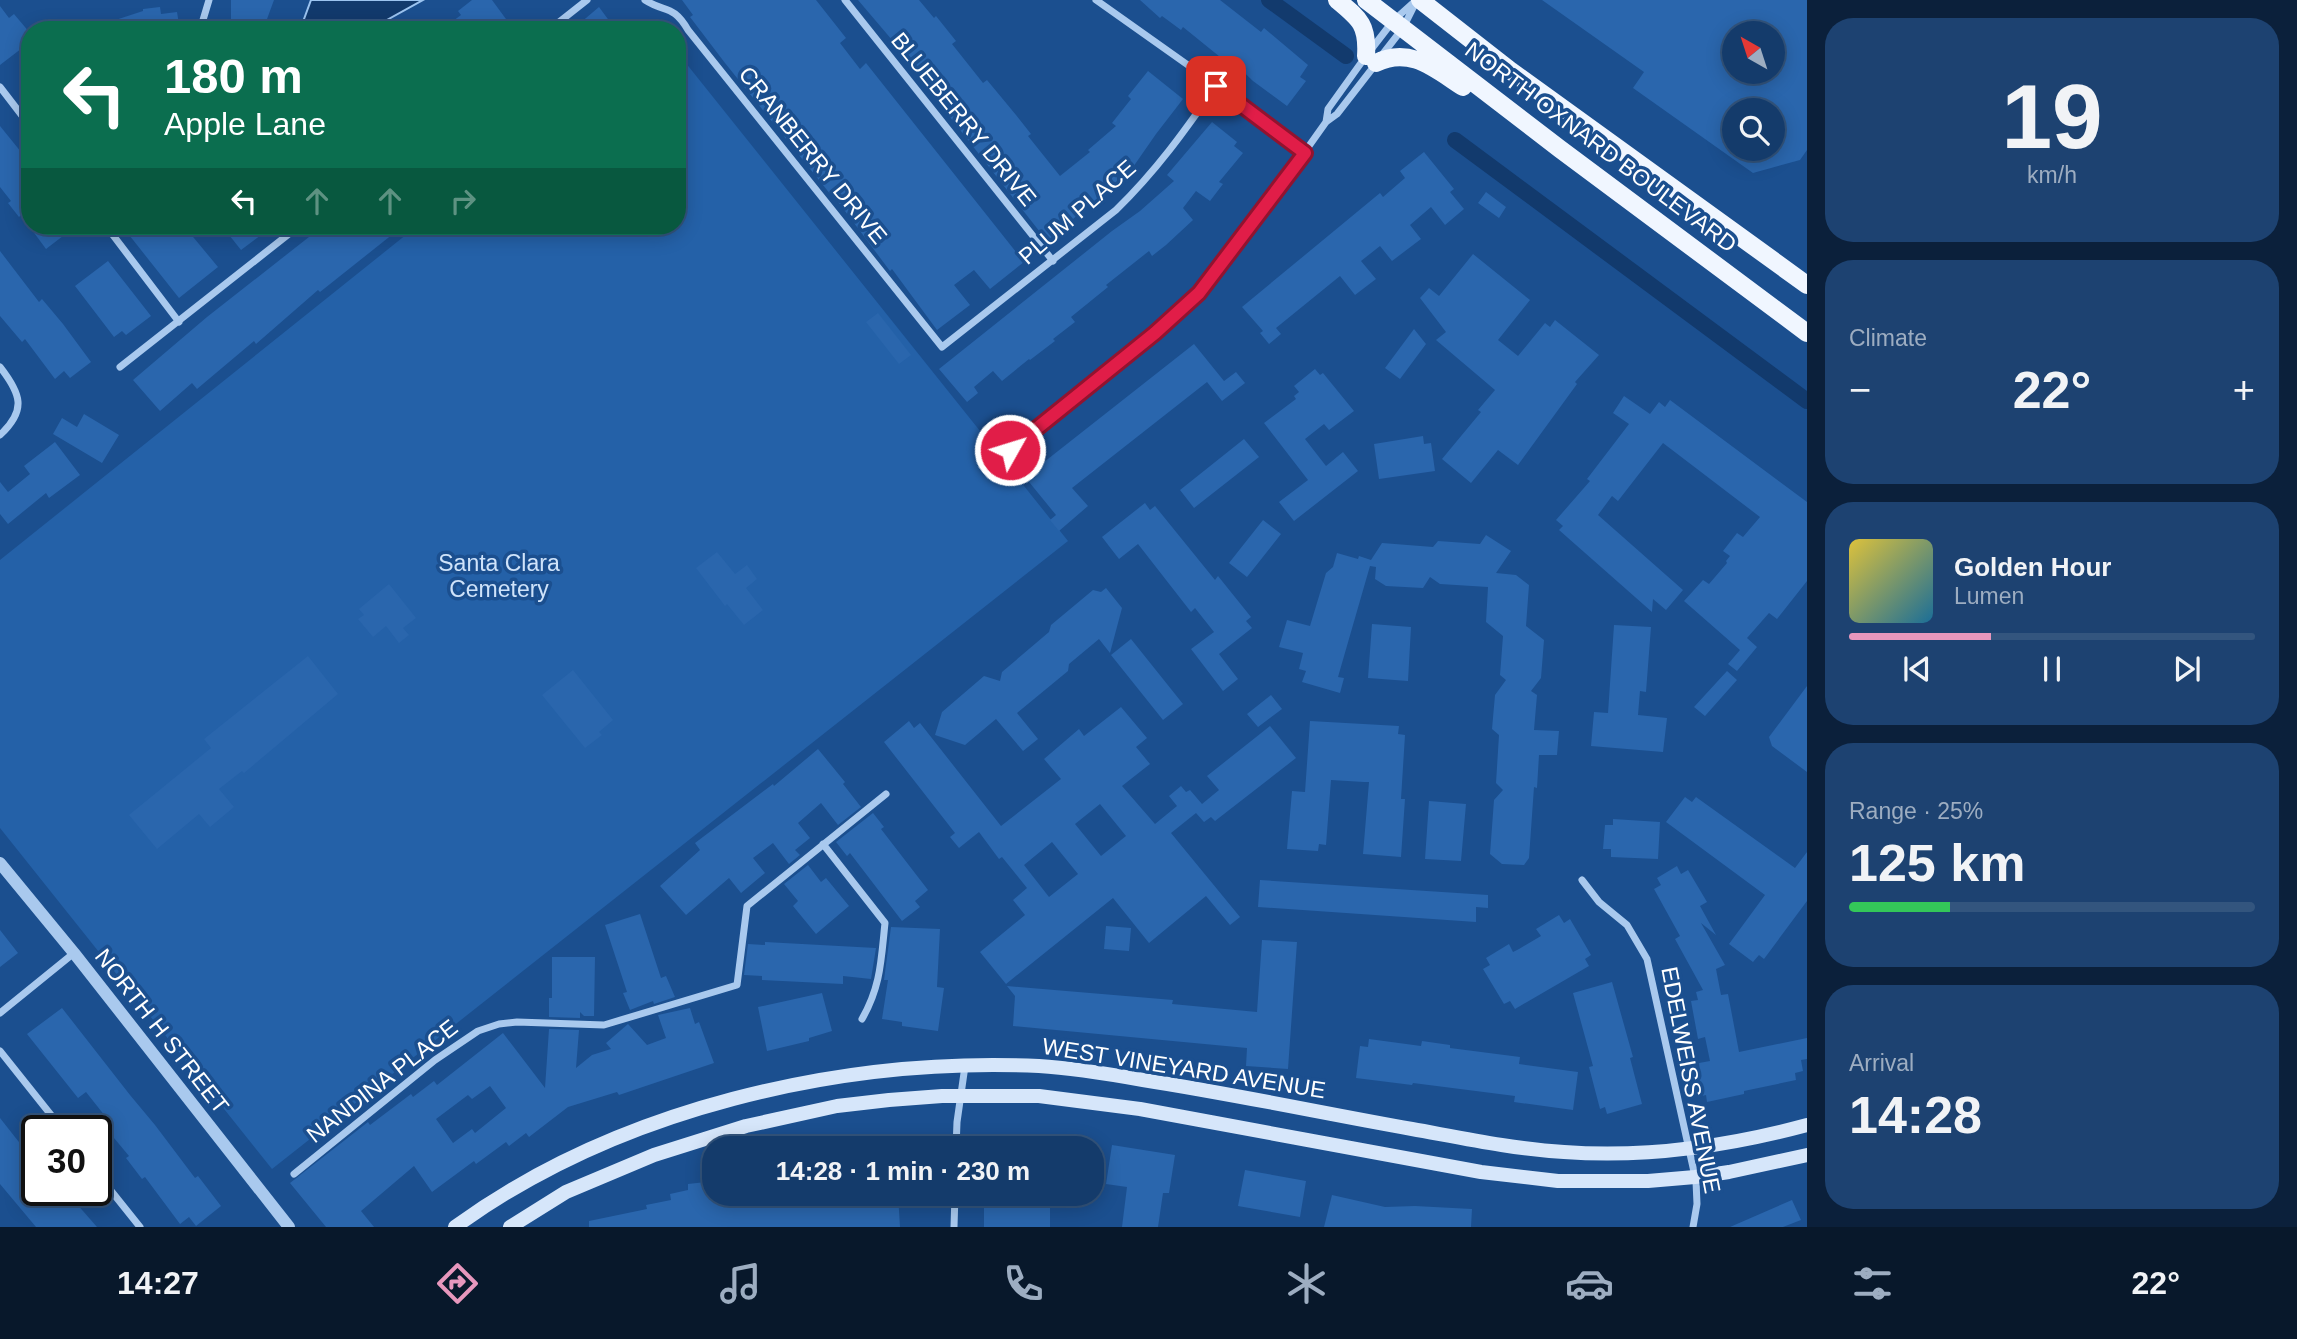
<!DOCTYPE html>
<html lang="en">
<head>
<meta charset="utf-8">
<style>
  :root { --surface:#143b6b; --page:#1d4271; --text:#f1f3f6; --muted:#9dadc1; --line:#33557e; --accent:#e797bd }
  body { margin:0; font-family:Helvetica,sans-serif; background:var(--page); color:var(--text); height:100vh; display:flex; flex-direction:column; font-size:26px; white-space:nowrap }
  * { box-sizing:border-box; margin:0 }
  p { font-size:23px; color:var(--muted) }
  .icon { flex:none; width:38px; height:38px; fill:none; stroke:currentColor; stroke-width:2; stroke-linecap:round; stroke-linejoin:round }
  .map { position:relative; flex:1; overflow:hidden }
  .panel { display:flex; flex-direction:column; gap:18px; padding:18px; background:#0b203b; width:490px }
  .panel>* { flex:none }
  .banner { position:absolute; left:21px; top:21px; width:665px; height:214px; border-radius:28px; box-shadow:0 4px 18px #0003,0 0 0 2px var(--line); background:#0b6e4f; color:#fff; overflow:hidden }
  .needle { width:46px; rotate:321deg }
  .controls { position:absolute; left:1722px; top:21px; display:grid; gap:14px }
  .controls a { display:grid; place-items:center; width:63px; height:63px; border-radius:50%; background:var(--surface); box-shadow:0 4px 18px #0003,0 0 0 2px var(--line); font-size:35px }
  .speed { position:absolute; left:21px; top:1115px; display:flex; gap:14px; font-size:35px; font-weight:700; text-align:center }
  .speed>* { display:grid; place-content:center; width:91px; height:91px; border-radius:50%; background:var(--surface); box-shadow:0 4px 18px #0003,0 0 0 2px var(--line); line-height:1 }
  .speed .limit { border:4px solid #111; border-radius:10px; background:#fff; color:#111 }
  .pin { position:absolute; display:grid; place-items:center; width:60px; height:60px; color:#fff; margin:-30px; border-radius:14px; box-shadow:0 4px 10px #0006 }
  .me { position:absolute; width:77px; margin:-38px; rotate:51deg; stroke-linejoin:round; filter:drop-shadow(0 0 5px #0008) }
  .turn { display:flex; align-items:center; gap:24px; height:147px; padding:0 28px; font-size:32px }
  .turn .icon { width:91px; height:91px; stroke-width:2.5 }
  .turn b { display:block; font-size:49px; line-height:60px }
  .lanes { display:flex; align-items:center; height:66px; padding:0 28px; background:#0003; justify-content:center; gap:35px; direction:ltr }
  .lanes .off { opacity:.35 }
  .big { font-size:52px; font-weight:700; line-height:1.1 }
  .panel .widget { flex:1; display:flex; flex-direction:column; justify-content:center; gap:10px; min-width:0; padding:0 24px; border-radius:28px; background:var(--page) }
  .panel .dial { align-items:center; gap:0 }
  .dial b { font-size:91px; line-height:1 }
  .song { display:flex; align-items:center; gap:21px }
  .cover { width:84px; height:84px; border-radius:10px; background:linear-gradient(135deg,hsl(50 70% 55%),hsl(200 70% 35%)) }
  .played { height:7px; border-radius:4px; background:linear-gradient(90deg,var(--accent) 35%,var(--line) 35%) }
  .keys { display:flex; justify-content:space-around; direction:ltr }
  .heat { display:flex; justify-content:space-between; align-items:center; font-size:38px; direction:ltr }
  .charge { height:10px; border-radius:5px; background:linear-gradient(90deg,#34c759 25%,var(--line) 0) }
  .trip { position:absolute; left:702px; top:1136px; width:402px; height:70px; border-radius:28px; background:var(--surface); box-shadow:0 4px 18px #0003,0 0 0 2px var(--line); font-weight:700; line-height:70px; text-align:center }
  .menu { display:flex; height:112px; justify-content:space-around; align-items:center; background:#08182b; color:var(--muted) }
  .menu .icon { width:49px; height:49px }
  .menu .active { color:var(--accent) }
  .menu b { font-size:32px; color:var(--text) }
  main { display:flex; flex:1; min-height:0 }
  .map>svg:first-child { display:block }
  .green { fill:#2461a8 }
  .water { fill:#123a6d; stroke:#9cc4f0; stroke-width:2 }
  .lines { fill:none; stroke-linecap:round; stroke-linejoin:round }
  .canal { stroke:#123a6d; stroke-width:16 }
  .building { fill:#2a66ad; fill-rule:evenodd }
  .minor { stroke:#a9c9ee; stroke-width:7 }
  .tertiary { stroke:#a9c9ee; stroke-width:12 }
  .secondary { stroke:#d6e6fa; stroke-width:14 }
  .primary { stroke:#f0f6ff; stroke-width:18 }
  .route-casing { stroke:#92132f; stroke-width:18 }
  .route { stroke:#e11d48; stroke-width:12 }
  .labels { text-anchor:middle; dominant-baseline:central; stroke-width:7; stroke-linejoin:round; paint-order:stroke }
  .street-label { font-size:23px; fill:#fff; stroke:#1b4f8f }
  .park-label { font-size:23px; fill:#cfe3fa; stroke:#1b4f8f }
</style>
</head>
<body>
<main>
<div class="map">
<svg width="1807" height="1227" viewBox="0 0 1807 1227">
  <rect width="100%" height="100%" fill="#1b4f8f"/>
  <path class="green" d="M677 52 1068 541 272 1169 0 828V560L417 226H677Z"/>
  <path class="water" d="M311 0H423L378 25 375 30H300Z"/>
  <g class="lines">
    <path class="canal" d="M1269 0 1346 56
      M1455 140 1807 401"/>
  </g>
  <path class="building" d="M231 0H274L263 30H231Z
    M472 0H492L514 30H441L461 15 458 11Z
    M682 0H816L846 38 840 43 860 69 866 63 1024 262 990 289 974 270 954 285 970 305 937 330 892 269 890 271 836 199 835 200 725 63 690 17 693 15Z
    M858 0H919L934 18 936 16 956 41 952 44 983 83 987 80 1016 115 1031 134 1028 136 1060 176 1090 152 1088 150 1116 126 1112 123 1131 99 1128 96 1148 71 1183 99 1156 134 1131 170 1047 241 896 48 898 47Z
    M1140 0H1220L1261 32 1264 28 1308 65 1300 77 1306 81 1287 106 1253 81 1228 57 1225 61 1183 27 1181 30 1162 16 1160 18Z
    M1542 0H1807V150L1800 160 1753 173 1633 88 1644 72ZM1734 33H1773V72H1734ZM1734 110H1773V149H1734Z
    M0 6 9 18 14 14 30 33V42L0 65Z
    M160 7 161 14 177 12 180 30H94V27L143 11V9Z
    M599 7 616 30H572L586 18Z
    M1212 122 1237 142 1234 146 1243 153 1219 182 1223 184 1210 201 1196 191 1183 208 1193 220 1166 245 1152 256 1149 251 1106 285 1108 287 1071 317 1075 322 1053 339 1055 341 1030 360 1029 359 1002 381 993 371 974 387 978 393 967 402 939 369 1112 231 1140 211 1174 181 1167 175Z
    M0 126 30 163V226H76L46 249 21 215 19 217 8 203 11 201 0 187Z
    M1424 152 1454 189 1450 192 1464 209 1445 225 1431 207 1410 225 1421 239 1392 261 1380 246 1361 261 1376 279 1355 295 1340 276 1276 328 1281 334 1269 344 1260 333 1263 331 1242 307 1380 193 1383 197 1405 178 1400 171Z
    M1486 192 1506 207 1499 218 1478 203Z
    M122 226H184L218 267 179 298Z
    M222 226H273L241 250Z
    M323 226H403L320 292 318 290 256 344 254 341 197 389 192 383 160 411 133 380 207 317Z
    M0 251 39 302 42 299 63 324 91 362 70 378 64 371 55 379 25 339 22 342 0 316Z
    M1473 254 1530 300 1498 340 1518 356 1545 323 1550 327 1555 320 1599 355 1575 382 1577 384 1518 465 1498 450 1471 483 1442 459 1481 412 1478 410 1495 390 1436 340 1446 332 1420 298 1429 288 1439 296Z
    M108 261 151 316 126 335 122 331 114 337 75 286Z
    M878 313 911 355 899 364 866 322Z
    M1414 329 1426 344 1400 379 1385 368Z
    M1194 344 1224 381 1236 372 1245 383 1222 401 1207 382 1072 488 1088 506 1059 531 1050 520 1056 515 1025 477Z
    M1315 369 1320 375 1323 373 1354 411 1329 430 1324 424 1305 439 1326 466 1343 452 1358 471 1294 521 1279 502 1308 480 1264 423 1296 399 1294 396 1299 392 1294 386Z
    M1624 396 1650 414 1659 402 1665 407 1670 400 1807 502V581L1777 619 1769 613 1747 638 1757 647 1737 671 1728 664 1740 650 1684 601 1703 580 1709 584 1727 563 1726 561 1730 556 1723 551 1737 533 1743 537 1760 517 1663 443 1618 501 1612 496 1598 515 1683 590 1666 610 1653 599 1652 612 1559 530 1563 526 1556 520 1590 481 1587 479 1629 424 1613 413Z
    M84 414 119 435 102 463 53 434 62 418 77 427Z
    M1423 436 1424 444 1431 443 1435 471 1379 479 1374 444Z
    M1244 439 1259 457 1194 508 1180 490Z
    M55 442 80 475 49 498 46 493 8 524 0 514V482L8 492 30 474 24 466Z
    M1145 503 1150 510 1155 506 1215 580 1218 576 1251 617 1246 621 1252 628 1219 654 1238 679 1223 691 1191 649 1214 632 1195 608 1191 612 1138 544 1119 559 1102 537Z
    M1263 520 1281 534 1247 577 1229 563Z
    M1486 535 1511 551 1496 573 1516 575 1529 585 1526 626 1544 640 1541 678 1531 691 1537 695 1534 730 1559 731 1557 755H1539L1537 788 1534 787 1529 858 1524 865 1502 864 1490 854 1494 800 1503 790 1496 783 1499 735 1492 729 1495 695 1506 680 1500 675 1503 636 1486 622 1488 587 1440 584 1430 577 1423 588 1386 586 1375 579 1376 567 1370 566 1338 677 1344 678 1340 693 1302 682 1306 671 1299 669 1303 653 1279 647 1287 620 1310 626 1326 573 1333 567 1337 553 1358 559 1359 556 1371 560 1382 543 1433 547 1438 541 1480 544Z
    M717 552 735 574 747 565 757 579 746 588 763 610 744 625 727 604 725 606 696 568Z
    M389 584 416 618 403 628 409 635 399 643 386 626 373 637 358 619 364 615 359 609Z
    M1106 588 1122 608 1110 653 1099 639 1069 664 1068 671 1017 713 1038 739 1023 751 996 719 965 745 935 735 942 712 984 676 1000 681 1002 672 1049 632 1051 625 1093 590 1101 592Z
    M1372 624 1411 627 1408 681 1368 678Z
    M1614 625 1651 627 1646 692 1640 691 1638 715 1667 718 1663 752 1591 746 1594 712 1608 713Z
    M1131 639 1183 704 1163 720 1111 655Z
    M308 656 338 694 244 773 242 771 219 789 234 807 210 827 199 814 157 849 129 815 211 748 204 739Z
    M573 670 613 720 599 732 602 735 585 748 542 695Z
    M1727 671 1737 680 1705 716 1694 707Z
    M1807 686V772L1772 746 1769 737Z
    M1271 695 1282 709 1258 727 1247 714Z
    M1121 707 1147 738 1136 747 1150 764 1122 786 1155 824 1177 806 1169 796 1181 786 1186 792 1190 790 1202 804 1219 790 1207 776 1270 726 1296 758 1215 821 1211 817 1204 822 1196 813 1171 833 1240 917 1230 925 1206 896 1149 943 1113 898 1006 984 980 952 1025 915 1013 900 1027 888 1002 857 999 859 979 832 959 848 950 837 955 833 884 742 909 721 914 728 920 723 1001 826 1061 779 1044 759 1079 729 1084 736ZM1100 804 1126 836 1101 856 1075 824ZM1052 842 1078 874 1049 897 1024 865Z
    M1310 721 1399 726 1398 734 1405 735 1401 799H1405L1401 857 1363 854 1369 782H1364L1331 780 1326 845 1319 844 1318 851 1287 849 1292 791 1305 792Z
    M818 749 845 782 843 784 861 807 838 825 821 803 798 823 810 838 795 850 800 855 789 864 773 843 753 858 765 873 741 893 729 878 686 915 660 886 700 850 695 843 773 784 774 786Z
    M1685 797 1692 802 1696 797 1795 868 1807 852V901L1764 959 1759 955 1753 962 1729 944 1765 895 1666 822Z
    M1429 801 1466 804 1461 861 1425 859Z
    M873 813 884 827 881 829 928 890 915 901 920 907 902 921 850 853 847 856 836 842Z
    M1613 819 1660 822 1658 859 1611 857V849H1603L1605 825H1613Z
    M808 865 821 882 826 878 849 906 816 934 793 906 798 901 784 884Z
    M1677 866 1681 874 1688 870 1707 902 1700 906 1716 935 1701 923 1725 965 1716 969 1721 995 1728 994 1739 1052 1807 1038V1059L1801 1060 1803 1071 1795 1073 1796 1080 1744 1091V1094L1707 1102 1706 1095 1698 1097 1693 1072 1700 1071 1699 1063 1710 1061 1705 1037 1698 1039 1691 1001 1698 1000 1696 992 1703 990 1675 939 1680 936 1654 889 1661 885 1657 878Z
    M1260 880 1488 895V908L1476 907V922L1258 907Z
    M640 914 661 978 666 976 675 997 654 1004 653 1001 630 1010 623 993 627 992 605 925Z
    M1559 915 1564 923 1570 919 1591 955 1585 959 1589 966 1515 1009 1510 1001 1504 1004 1483 969 1490 965 1486 958 1509 944 1513 952 1519 949 1541 936 1536 929Z
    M1106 926 1131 928 1129 951 1104 949Z
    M891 927 940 929 937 987 944 988 938 1031 902 1026V1022L882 1019 888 980H884Z
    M0 930 18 953 0 967Z
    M1262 940 1297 942 1288 1069 1246 1066 1247 1048 1013 1026 1015 996 1007 986 1173 1000 1172 1004 1257 1012Z
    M765 942 876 948 871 979 843 976V984L762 980V976L744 975 748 944 765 945Z
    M552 957H595L594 1016H584L580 1012V1018L549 1017V998H552Z
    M1612 982 1633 1057 1630 1058 1642 1104 1607 1114 1605 1107 1600 1109 1589 1067 1593 1066 1573 993Z
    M822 993 832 1031 809 1038V1041L767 1051 758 1007Z
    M62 1008 130 1095 155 1125 195 1178 198 1176 221 1206 196 1226 189 1217 180 1224 145 1177 142 1179 126 1158 129 1156 99 1120 105 1116 86 1092 78 1098 27 1034Z
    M690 1008 695 1024 699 1022 714 1063 619 1095 617 1092 568 1107 529 1137 526 1133 509 1146 506 1142 476 1164 474 1161 432 1192 414 1166 361 1211 374 1227H326L290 1183 368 1122 370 1125 411 1094 413 1097 434 1081 437 1085 503 1033 545 1088 549 1029 579 1030 576 1068 592 1055 611 1049 606 1043 628 1024 647 1045 666 1038 658 1015ZM490 1086 506 1108 475 1133 472 1129 453 1143 436 1119 468 1095 472 1099Z
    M1369 1039 1421 1046 1422 1041 1450 1045V1048L1520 1057 1519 1064 1578 1072 1573 1110 1514 1102 1515 1096 1413 1083 1412 1085 1356 1078 1360 1046 1368 1047Z
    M0 1118 37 1165V1190H59L73 1206 76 1203 97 1227H36L0 1184Z
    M1016 1134 1072 1138V1148H982L981 1135Z
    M1112 1145 1175 1155 1169 1193H1163L1158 1227H1122L1127 1187 1106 1184Z
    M1245 1170 1306 1181 1300 1217 1238 1206Z
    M706 1182 707 1194H898L900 1227H589V1221L647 1209 646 1205 671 1200 670 1194 688 1190V1184Z
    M984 1194H1050V1227H984Z
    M1332 1195 1385 1207 1415 1206 1472 1209 1471 1227H1324Z
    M1792 1200 1801 1220 1783 1227H1730Z"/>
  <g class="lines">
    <path class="minor" d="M645 0C665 13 673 4 688 30L942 347 1116 210C1156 171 1184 132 1216 86
      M845 0 1053 261
      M1096 0 1233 97 1305 153
      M200 30 209 0
      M549 30 587 0
      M1382 55 1403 28 1417 0
      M0 87 30 126
      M1326 122 1328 109 1366 56 1393 21 1413 3
      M106 226 179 322
      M0 367C21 394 27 410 0 435
      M120 367 299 226
      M1010 450 1155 333 1199 293 1277 191 1326 122 1337 114 1375 65
      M823 844 885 923C881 960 881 986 862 1019
      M1582 880 1599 902 1627 925 1647 959 1696 1181 1697 1204 1693 1227
      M0 1013 74 953
      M0 1051 63 1130
      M956 1148 957 1122 965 1066
      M96 1172 140 1227
      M294 1174 435 1060 478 1031 499 1024 517 1022 604 1025 737 985 747 906 886 794
      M954 1227 955 1194"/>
    <path class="tertiary" d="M0 863 74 953 289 1227"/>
    <path class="secondary" d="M455 1227C617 1109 840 1057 1039 1066 1073 1068 1109 1074 1143 1080 1233 1094 1322 1113 1412 1129 1462 1138 1513 1149 1564 1152 1645 1158 1729 1146 1807 1125
      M510 1227 566 1192 654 1155 746 1126 837 1106 889 1100 942 1096H1039L1140 1109 1481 1172 1558 1181H1648L1695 1177 1729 1172 1807 1155"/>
    <path class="primary" d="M1337 0C1360 19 1368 25 1366 56
      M1366 0 1560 149 1807 333
      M1420 0 1511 71 1807 285
      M1376 63C1410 46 1435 69 1463 87"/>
  </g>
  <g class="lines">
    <g class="route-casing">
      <path id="route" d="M1010 450 1155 333 1199 293 1305 153 1216 86"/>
    </g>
    <use href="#route" class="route"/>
  </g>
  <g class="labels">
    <g class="street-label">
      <text transform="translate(964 119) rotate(51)">BLUEBERRY DRIVE</text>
      <text transform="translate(1601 147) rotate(37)">NORTH OXNARD BOULEVARD</text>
      <text transform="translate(813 155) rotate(51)">CRANBERRY DRIVE</text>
      <text transform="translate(1077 212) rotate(-41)">PLUM PLACE</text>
      <text transform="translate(162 1031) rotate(52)">NORTH H STREET</text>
      <text transform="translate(1184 1068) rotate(9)">WEST VINEYARD AVENUE</text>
      <text transform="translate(1691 1080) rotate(79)">EDELWEISS AVENUE</text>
      <text transform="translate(382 1081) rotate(-38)">NANDINA PLACE</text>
    </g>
    <g class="park-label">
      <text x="499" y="563">Santa Clara<tspan x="499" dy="26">Cemetery</tspan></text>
    </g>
  </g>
</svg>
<div class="controls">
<a><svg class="needle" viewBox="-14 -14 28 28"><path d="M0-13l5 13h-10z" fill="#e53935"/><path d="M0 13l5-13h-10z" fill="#9dadc1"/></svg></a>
<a><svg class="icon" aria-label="search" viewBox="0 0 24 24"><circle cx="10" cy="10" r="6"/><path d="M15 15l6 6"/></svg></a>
</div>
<div class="speed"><div class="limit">30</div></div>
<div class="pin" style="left:1216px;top:86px;background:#d93025"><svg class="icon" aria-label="arrive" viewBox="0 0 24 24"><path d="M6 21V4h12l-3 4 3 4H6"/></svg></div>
<svg class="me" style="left:1010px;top:450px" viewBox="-20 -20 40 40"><circle r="17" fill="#e11d48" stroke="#fff" stroke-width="3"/><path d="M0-11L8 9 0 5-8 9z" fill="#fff"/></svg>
<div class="trip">14:28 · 1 min · 230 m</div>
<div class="banner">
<div class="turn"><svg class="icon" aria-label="left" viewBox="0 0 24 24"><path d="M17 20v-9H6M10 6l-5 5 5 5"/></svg><div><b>180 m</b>Apple Lane</div></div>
<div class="lanes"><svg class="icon" aria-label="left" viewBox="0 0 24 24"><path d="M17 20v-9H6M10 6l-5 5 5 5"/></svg><svg class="icon off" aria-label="ahead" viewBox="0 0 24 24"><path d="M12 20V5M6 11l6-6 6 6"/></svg><svg class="icon off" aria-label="ahead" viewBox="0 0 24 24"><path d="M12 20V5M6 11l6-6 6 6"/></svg><svg class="icon off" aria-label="right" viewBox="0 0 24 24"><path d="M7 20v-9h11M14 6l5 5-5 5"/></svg></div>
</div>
</div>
<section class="panel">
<div class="widget dial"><b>19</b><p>km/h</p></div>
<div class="widget"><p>Climate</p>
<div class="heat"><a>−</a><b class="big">22°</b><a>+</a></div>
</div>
<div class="widget">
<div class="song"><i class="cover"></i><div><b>Golden Hour</b><p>Lumen</p></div></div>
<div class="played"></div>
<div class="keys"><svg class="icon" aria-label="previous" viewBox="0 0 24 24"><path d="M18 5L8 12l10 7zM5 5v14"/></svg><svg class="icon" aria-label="pause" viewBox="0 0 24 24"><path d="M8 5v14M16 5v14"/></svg><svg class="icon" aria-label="next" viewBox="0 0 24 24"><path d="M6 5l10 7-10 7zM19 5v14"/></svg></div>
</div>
<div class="widget"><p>Range · 25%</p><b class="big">125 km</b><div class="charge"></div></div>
<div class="widget"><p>Arrival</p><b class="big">14:28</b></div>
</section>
</main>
<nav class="menu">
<b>14:27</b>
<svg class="icon active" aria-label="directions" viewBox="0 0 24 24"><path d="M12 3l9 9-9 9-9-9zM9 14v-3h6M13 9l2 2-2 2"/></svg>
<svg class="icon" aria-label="music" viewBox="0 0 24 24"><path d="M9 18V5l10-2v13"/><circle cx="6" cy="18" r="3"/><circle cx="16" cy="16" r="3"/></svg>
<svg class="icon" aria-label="phone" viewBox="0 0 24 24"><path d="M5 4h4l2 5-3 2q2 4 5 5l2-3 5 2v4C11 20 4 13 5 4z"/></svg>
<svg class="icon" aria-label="climate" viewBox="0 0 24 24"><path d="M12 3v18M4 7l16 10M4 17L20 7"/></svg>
<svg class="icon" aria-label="car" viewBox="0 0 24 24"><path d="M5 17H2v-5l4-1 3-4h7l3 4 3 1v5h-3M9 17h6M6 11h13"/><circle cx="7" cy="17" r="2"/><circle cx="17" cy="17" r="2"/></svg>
<svg class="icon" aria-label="filters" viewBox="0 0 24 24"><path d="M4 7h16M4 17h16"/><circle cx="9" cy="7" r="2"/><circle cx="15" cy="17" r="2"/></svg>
<b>22°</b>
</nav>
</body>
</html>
